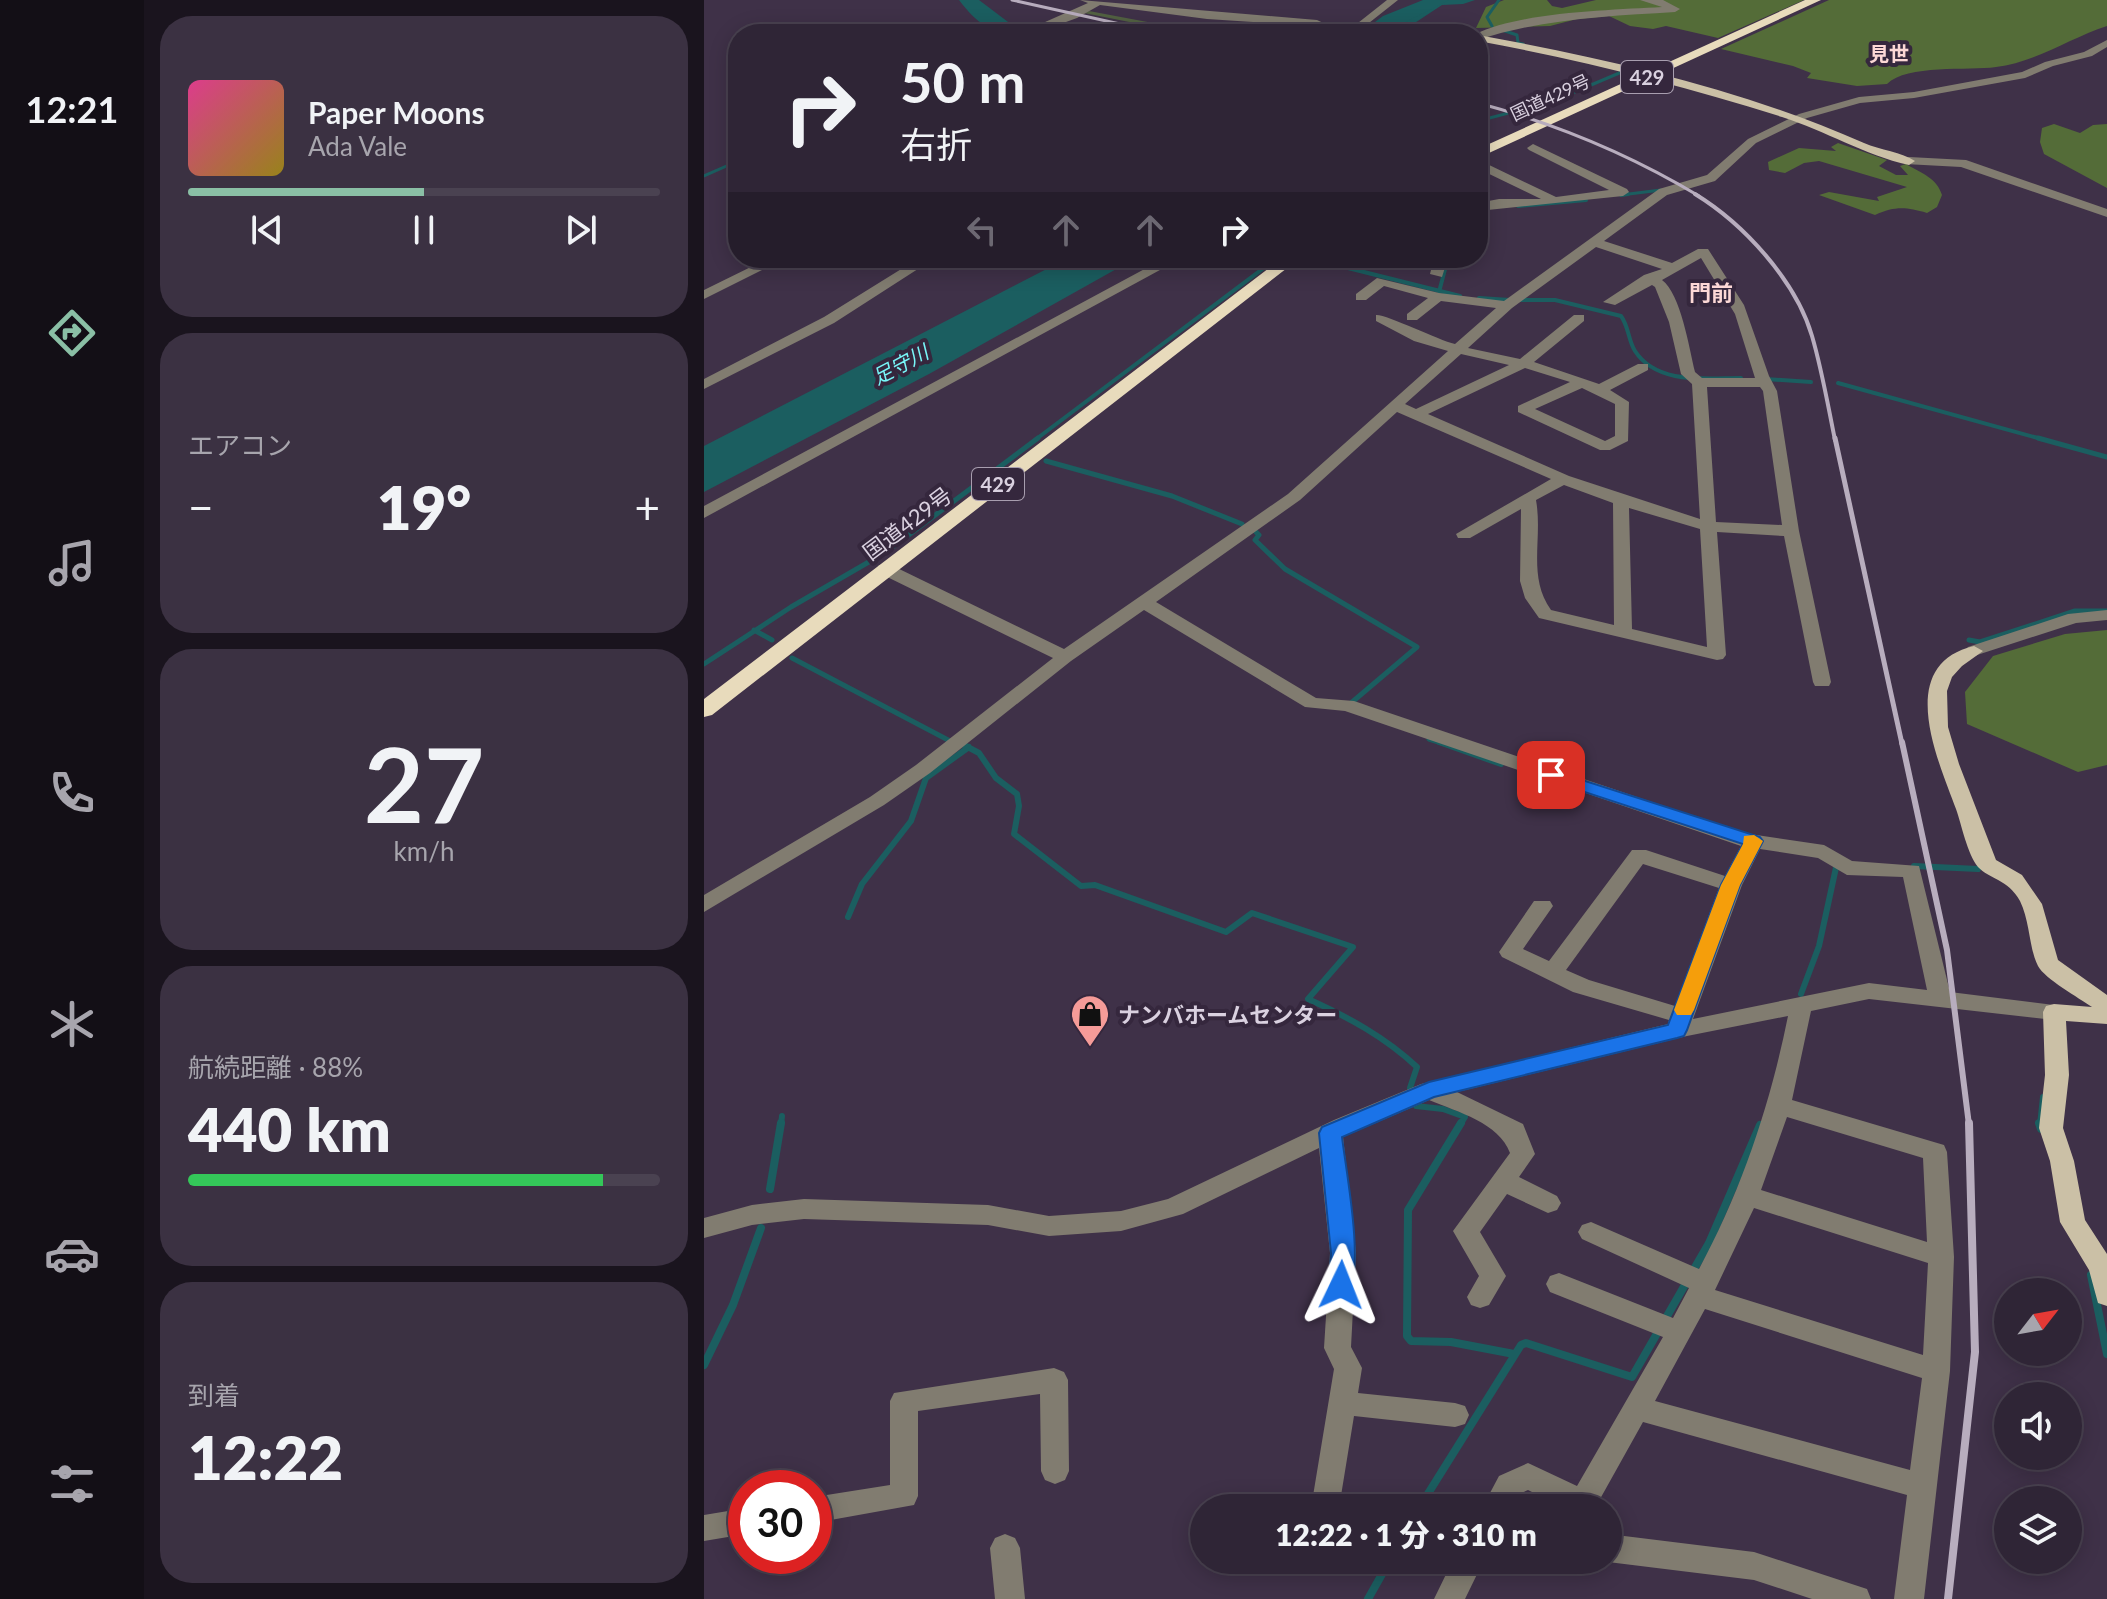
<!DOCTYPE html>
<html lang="ja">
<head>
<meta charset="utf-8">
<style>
  :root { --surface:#2f2536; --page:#3b3142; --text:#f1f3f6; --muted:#a7a5ad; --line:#4a4251; --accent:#8abfa5 }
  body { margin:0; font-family:Lato,"Noto Sans JP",sans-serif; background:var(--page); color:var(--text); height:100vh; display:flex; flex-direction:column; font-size:30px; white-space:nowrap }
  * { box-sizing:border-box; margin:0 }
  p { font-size:26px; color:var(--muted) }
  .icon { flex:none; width:44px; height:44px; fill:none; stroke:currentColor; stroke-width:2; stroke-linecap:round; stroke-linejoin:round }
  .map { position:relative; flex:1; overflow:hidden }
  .details { display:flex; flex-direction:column; gap:16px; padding:16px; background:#1a141e; width:560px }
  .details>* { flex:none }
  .banner { position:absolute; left:24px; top:24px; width:760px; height:244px; border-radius:32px; box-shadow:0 4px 20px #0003,0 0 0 2px var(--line); background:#2f2536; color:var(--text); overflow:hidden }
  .needle { width:52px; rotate:59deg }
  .controls { position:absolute; left:1290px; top:1278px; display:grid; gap:16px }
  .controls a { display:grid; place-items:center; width:88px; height:88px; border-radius:50%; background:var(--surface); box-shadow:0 4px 20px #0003,0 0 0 2px var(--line); font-size:40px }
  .speed { position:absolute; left:24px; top:1470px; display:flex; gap:16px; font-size:40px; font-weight:700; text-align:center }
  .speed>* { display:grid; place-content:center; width:104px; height:104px; border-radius:50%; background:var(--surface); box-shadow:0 4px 20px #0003,0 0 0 2px var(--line); line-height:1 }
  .speed .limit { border:12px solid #d22; background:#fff; color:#111 }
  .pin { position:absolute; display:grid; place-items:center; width:68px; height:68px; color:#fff; margin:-34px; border-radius:16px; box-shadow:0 4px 12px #0006 }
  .me { position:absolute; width:88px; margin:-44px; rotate:2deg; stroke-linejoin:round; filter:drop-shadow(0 0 6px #0008) }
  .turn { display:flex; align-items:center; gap:28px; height:168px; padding:0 40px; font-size:36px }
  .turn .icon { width:104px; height:104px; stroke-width:2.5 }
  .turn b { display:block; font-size:56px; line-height:68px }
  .lanes { display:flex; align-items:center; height:76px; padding:0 40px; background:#0003; justify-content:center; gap:40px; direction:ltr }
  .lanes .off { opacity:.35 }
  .big { font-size:60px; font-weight:800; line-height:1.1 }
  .details .widget { flex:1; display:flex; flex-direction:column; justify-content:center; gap:12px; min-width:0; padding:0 28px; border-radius:32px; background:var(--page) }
  .details .dial { align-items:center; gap:0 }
  .dial b { font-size:104px; line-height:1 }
  .song { display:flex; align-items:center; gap:24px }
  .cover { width:96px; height:96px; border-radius:12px; background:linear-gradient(135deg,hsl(330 70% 55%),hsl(50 70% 35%)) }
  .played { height:8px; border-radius:4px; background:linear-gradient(90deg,var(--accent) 50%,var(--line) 50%) }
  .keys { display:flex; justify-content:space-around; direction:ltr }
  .heat { display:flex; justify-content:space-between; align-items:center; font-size:44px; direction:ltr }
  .charge { height:12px; border-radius:6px; background:linear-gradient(90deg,#34c759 88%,var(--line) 0) }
  .trip { position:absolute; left:486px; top:1494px; width:432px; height:80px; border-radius:40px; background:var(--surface); box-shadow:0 4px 20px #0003,0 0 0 2px var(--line); font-weight:800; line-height:80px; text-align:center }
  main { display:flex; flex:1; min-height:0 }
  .tabs { display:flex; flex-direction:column; width:144px; justify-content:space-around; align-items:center; background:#130f16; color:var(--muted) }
  .tabs .icon { width:56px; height:56px }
  .tabs .active { color:var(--accent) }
  .tabs b { font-size:36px; color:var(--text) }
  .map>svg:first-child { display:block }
  .green { fill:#526142 }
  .forest { fill:#546c38 }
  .water { fill:#1b5e60 }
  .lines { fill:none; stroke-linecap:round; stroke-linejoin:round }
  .stream-far4 { stroke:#1b5e60; stroke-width:3 }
  .stream-far3 { stroke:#1b5e60; stroke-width:4 }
  .stream-far2 { stroke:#1b5e60; stroke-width:5 }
  .stream-far1 { stroke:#1b5e60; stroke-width:6 }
  .stream { stroke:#1b5e60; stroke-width:8 }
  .river { fill:#1b5e60; fill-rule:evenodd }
  .minor { fill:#817c70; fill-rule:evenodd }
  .major { fill:#cbc0a6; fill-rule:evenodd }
  .highway { fill:#e8dbbc; fill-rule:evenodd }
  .rail-far4 { stroke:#b8adbe; stroke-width:3 }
  .rail-far3 { stroke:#b8adbe; stroke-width:4 }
  .rail-far2 { stroke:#b8adbe; stroke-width:5 }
  .rail-far1 { stroke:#b8adbe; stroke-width:6 }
  .rail { stroke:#b8adbe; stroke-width:8 }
  .route { fill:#1a73e8; stroke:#114b97; stroke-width:2 }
  .slow { fill:#f59e0b }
  .labels { text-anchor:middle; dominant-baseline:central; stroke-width:8; stroke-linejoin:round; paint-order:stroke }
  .far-street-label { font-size:18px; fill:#dad1e0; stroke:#35273d }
  .far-neighbourhood-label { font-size:20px; font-weight:bold; fill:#fcd8d6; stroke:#35273d }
  .shield { fill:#35273d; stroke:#a89eaf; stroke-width:2 }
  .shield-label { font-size:20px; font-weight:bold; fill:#dad1e0 }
  .far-water-label { font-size:20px; font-style:italic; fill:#78f6f8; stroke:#35273d }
  .far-quarter-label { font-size:22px; font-weight:bold; fill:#fcd8d6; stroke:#35273d }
  .street-label { font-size:22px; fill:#dad1e0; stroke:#35273d }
  .poi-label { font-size:22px; font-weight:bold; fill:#dad1e0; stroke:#35273d; text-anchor:start }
</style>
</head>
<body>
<main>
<nav class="tabs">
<b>12:21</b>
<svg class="icon active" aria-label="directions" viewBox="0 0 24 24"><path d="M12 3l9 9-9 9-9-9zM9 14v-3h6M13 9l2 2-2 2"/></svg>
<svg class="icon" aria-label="music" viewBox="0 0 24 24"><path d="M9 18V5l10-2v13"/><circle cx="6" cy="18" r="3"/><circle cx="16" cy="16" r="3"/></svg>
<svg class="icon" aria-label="phone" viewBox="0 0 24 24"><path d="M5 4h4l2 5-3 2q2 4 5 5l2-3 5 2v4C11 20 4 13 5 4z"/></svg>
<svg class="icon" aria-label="climate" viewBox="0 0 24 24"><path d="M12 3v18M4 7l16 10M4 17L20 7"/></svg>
<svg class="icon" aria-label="car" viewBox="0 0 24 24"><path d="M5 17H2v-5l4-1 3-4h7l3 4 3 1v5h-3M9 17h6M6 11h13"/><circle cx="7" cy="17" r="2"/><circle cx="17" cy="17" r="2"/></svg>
<svg class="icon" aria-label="filters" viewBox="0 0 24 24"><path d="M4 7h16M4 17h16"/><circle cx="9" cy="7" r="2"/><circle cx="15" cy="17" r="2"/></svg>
</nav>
<section class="details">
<div class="widget">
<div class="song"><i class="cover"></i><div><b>Paper Moons</b><p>Ada Vale</p></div></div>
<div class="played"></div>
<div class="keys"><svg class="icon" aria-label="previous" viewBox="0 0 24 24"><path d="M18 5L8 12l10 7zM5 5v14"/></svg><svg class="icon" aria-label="pause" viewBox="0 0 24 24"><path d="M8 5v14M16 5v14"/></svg><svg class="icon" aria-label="next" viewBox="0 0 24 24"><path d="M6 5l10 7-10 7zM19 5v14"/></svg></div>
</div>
<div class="widget"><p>エアコン</p>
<div class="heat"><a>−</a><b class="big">19°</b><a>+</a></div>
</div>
<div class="widget dial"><b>27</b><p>km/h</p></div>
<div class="widget"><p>航続距離 · 88%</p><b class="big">440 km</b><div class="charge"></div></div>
<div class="widget"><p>到着</p><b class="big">12:22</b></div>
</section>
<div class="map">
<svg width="1403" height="1599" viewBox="0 0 1403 1599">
  <rect width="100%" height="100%" fill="#3f3148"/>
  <path class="green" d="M385 11 486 30 542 34H486L380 13Z"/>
  <path class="forest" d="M800 0H843L848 6 858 8 892 0H1100L1014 38 962 26 949 29 926 26 905 16 873 19 846 26 772 28 782 7Z
    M1125 0H1403V26C1366 38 1332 62 1292 67 1264 71 1203 64 1183 84L1153 86 1103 78 1107 73 1089 66 1017 49Z
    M1350 124 1376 133 1389 125 1403 124V188L1340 154 1336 142 1338 128Z
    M1134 143 1183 160 1175 166 1192 175H1204L1196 166 1202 164C1217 173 1233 178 1238 195L1233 207 1223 213C1202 207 1191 206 1171 215L1115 195 1125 192 1175 201 1173 197 1203 187 1115 161 1100 163 1081 173 1065 170 1064 162 1095 148 1132 151 1127 147Z
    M1403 630V765L1374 772 1263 724 1261 692 1289 656 1361 634Z"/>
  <path class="water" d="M719 0H771L759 4 738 5 694 34H657L669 26 685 24 686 18 717 4Z
    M364 258H432L225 374 0 492V446Z"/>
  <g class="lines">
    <path class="stream-far4" d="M788 26 783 17 795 0
      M795 29 813 35 814 43 819 44
      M774 121 847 102 920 71
      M0 176 34 161
      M917 195 957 190"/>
    <path class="stream-far3" d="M917 195 924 194
      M814 206 882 200
      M604 258 756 296
      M735 292 744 258
      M775 298 806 300
      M817 300H851L917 316C925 327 924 340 931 351 953 385 1002 378 1037 378
      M1061 379 1107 382
      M1134 383 1341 440
      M331 440 573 258"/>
    <path class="stream-far2" d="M1334 438 1403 457
      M342 461 468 496 538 524
      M552 532 555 535 551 540 581 569 713 647 647 703
      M50 630 68 640
      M1265 640 1276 642 1371 611H1403
      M88 658 246 741
      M0 664 87 607 182 552 334 438
      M725 739 741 744"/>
    <path class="stream-far1" d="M735 742 797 764
      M260 745 275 753 292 778 313 794 315 806 310 834 377 886 391 885 522 932 548 913 649 947 604 999C644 1017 681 1037 713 1067L706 1088
      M1210 866 1274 869
      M144 917 158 884 207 821 222 778 265 747
      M1097 994 1115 946 1133 863
      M711 1103 712 1106 739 1109 761 1117 756 1125
      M77 1125 78 1116
      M1336 1125 1339 1097"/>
    <path class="stream" d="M757 1123 704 1210 703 1336 707 1341 747 1342 810 1354
      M1335 1123 1337 1129
      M66 1189 77 1123
      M1387 1275 1403 1354
      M0 1365 29 1305 57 1228
      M715 1508 817 1345 822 1343 928 1377 1005 1243 1056 1125
      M664 1599 686 1560"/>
    <path class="river" d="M255 0H275L320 34C288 34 274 25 255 0Z
      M719 0H745L678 34H655L679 16Z"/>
    <path class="minor" d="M376 0 613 20 630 28 629 34H619L620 29 611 26 503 19 396 5 373 18 329 34H314L384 3Z
      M683 0H694L651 34H640Z
      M936 0H959L976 9 971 12C905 16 837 19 774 40L772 34C816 12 907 10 958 7Z
      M1403 40V47L1388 56 1349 66 1321 78 1210 98 1156 103 1103 118 1052 143 1011 181 963 195 900 241 968 263 994 249H1004L1040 305 1065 376 1073 391 1095 531 1127 682 1125 686H1111L1109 682 1080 536 1013 532 1022 655 1019 659 1013 660 835 618 821 598 816 581 817 509 766 538H754L752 534 847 479 693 412 596 500 452 602 612 698 650 701 1039 833 1120 845 1148 861 1215 866 1246 992 1358 1006 1361 1012 1358 1018 1350 1020 1165 999 1107 1011 1088 1100 1240 1145 1243 1152 1250 1257 1246 1371 1220 1599H1190L1203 1495 939 1422 891 1508H860L824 1490 815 1494 807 1508H778L795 1476 824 1463 873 1486 959 1337 846 1292 842 1284 846 1276 855 1273 969 1318 985 1288 878 1239 874 1232 878 1225 887 1222 995 1269C1038 1189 1066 1105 1084 1016L983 1036 753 1092 819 1124 831 1154 815 1177 853 1196 857 1203 853 1210 844 1213 803 1194 776 1232 802 1276 785 1305 776 1308 767 1305 763 1297 775 1276 749 1231 806 1153C795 1123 754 1112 725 1100L639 1137 652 1253 647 1347 658 1368 654 1393 751 1403 761 1406 765 1415 761 1424 751 1427 650 1416 635 1508H607L630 1369 620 1348 626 1253 615 1148 479 1214 417 1231 345 1236 284 1225 100 1219 48 1225 0 1238V1218L48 1205 100 1199 284 1205 345 1216 417 1211 464 1199 630 1120 717 1084 964 1024 965 1020 869 992 798 957 795 952 830 901H846L849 906 819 949 845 961 928 850H942L1021 876 1037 846 641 711 601 707 440 610 367 661 226 773 180 805 0 912V895L166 797 212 765 349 658 175 573 172 569 175 565H187L360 649 584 494 744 351 710 341 672 321V315C682 314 734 340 751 344L792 308 737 301 713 320H703V314L724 298 680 286 662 300H652V294L673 278 735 293 800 301 955 189 1003 175 1044 139 1095 114 1155 97 1210 92 1318 72 1341 62 1380 52ZM892 247 958 269 940 275 899 302 911 305 948 285 951 287 965 322 977 374 988 384 996 519 865 476 724 414 821 368 866 382 814 406V412L896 450H906L924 441 925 402 906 390 944 370V364H934L895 384 830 362 880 321V315H870L816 359 764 348 808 308ZM997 258 1031 314 1051 378H998L991 372C985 348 977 294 958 280ZM757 354 805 365 712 409 701 404ZM1003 387H1056L1059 391 1078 525 1012 522ZM878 388 911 404V436L901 441 831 409ZM860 485 909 503 910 625 847 610C823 576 839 539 832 500ZM925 508 996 529 1003 647 928 629ZM1056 849 1114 858 1143 875 1199 877 1223 990 1165 983 989 1019 1038 885ZM939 864 1015 888 971 1006 885 980 862 970ZM1083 1117 1219 1158 1223 1242 1057 1190ZM1050 1208 1224 1263 1219 1355 1011 1290ZM1001 1309 1218 1378 1206 1470 951 1401Z
      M829 144 923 189 925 192 919 196 774 211V203L795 199H837L777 170 775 167 781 163 852 197 905 190 825 150 823 148Z
      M1205 157 1262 160 1403 209V217L1257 167 1201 164V158Z
      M65 258H82L0 299V290Z
      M215 258H231L130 323 0 389V379L120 317Z
      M461 258H478L0 518V506Z
      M730 258H744L738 277 726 274Z
      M1403 610V620L1372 623 1270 656 1261 651 1264 647 1364 614Z
      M350 1368 360 1372 364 1380 365 1471 361 1480 351 1484 341 1480 337 1471 336 1394 214 1411V1496L210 1505 110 1523V1497L186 1485V1401L190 1393Z
      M42 1508V1534L0 1541V1515Z
      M301 1534 311 1538 316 1548 321 1599H291L286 1548 291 1538Z
      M904 1534 1050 1552 1163 1589 1167 1599H1108L1050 1580 904 1562 900 1560H904Z
      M749 1560H780L761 1599H730Z"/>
    <path class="major" d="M774 35C905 59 1038 89 1160 143 1176 150 1198 152 1211 161L1205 165C1160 155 1122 131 1078 117 978 85 877 60 774 41Z
      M1270 646 1279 651 1258 666 1248 677 1243 691 1244 727 1255 764 1292 860 1318 875 1338 904 1354 960 1403 995V1024L1362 1021 1365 1075 1359 1128 1370 1161 1381 1220 1403 1254V1306L1394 1303 1385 1270 1356 1222 1346 1161 1335 1128 1341 1075 1339 1012 1342 1006 1350 1004 1388 1007C1375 998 1341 979 1334 966 1325 949 1326 921 1316 901 1304 879 1285 879 1274 867 1263 853 1258 826 1252 809 1234 760 1190 665 1270 646Z"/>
    <path class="highway" d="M1101 0H1117L774 158V149Z
      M578 258H596L8 715 0 717V699Z"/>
    <path class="rail-far4" d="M308 0 461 34
      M774 103C853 124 925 154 995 196"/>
    <path class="rail-far3" d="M991 194C1040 224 1092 281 1108 336 1118 370 1124 406 1131 440"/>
    <path class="rail-far2" d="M1131 438 1198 744"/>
    <path class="rail-far1" d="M1198 742 1243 950 1265 1125"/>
    <path class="rail" d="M1244 1599 1271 1352 1265 1123"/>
  </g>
  <path class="route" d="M847 770 1056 837 1059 841 1036 885 983 1030 980 1036 973 1038 730 1097 638 1137C642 1171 660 1263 645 1292L637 1295 629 1292 625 1285 627 1253 615 1133 618 1127 725 1082 964 1025 1017 885 1039 844 841 779 838 775Z"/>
  <path class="slow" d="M1050 835 1059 841 1036 885 990 1010 987 1015H973L970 1010 1017 885 1039 844 1040 836Z"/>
  <defs>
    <g id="shop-pin" transform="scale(2)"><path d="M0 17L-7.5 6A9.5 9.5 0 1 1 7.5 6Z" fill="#f59b98" stroke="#35273d"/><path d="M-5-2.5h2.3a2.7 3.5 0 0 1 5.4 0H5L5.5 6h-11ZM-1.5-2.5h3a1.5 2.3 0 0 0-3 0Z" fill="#111"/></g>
  </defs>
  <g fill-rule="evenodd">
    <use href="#shop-pin" x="386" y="1014"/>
  </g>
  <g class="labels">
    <g class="far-street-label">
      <text transform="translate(846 97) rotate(-25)">国道429号</text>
    </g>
    <g class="far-neighbourhood-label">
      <text x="1185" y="53">見世</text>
    </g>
    <g class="shield">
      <rect x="917" y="61" width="52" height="32" rx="6"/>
      <rect x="268" y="468" width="52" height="32" rx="6"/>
    </g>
    <g class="shield-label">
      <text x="943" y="77">429</text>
      <text x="294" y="484">429</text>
    </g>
    <g class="far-water-label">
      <text transform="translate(196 364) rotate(-28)">足守川</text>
    </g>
    <g class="far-quarter-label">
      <text x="1007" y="292">門前</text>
    </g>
    <g class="street-label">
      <text transform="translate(203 523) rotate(-37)">国道429号</text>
    </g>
    <g class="poi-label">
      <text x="414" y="1014">ナンバホームセンター</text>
    </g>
  </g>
</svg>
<div class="controls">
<a><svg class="needle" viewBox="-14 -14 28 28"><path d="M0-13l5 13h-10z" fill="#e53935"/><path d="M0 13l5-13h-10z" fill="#a7a5ad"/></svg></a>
<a><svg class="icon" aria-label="sound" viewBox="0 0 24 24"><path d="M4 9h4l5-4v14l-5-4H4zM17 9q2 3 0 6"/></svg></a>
<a><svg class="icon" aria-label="layers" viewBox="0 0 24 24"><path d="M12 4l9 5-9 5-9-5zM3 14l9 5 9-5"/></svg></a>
</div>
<div class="speed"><div class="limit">30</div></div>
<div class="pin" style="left:847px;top:775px;background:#d93025"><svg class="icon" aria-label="arrive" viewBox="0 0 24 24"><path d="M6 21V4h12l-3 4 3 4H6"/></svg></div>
<svg class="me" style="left:637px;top:1285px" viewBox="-20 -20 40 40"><path d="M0-17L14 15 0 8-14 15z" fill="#1a73e8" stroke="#fff" stroke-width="4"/></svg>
<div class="trip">12:22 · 1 分 · 310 m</div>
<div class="banner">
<div class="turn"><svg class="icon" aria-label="right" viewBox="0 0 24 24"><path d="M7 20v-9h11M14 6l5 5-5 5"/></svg><div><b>50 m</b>右折</div></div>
<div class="lanes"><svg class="icon off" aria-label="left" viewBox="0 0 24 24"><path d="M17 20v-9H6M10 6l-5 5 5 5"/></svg><svg class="icon off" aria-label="ahead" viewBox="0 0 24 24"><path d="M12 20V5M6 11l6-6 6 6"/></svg><svg class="icon off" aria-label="ahead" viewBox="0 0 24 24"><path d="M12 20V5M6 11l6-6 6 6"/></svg><svg class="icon" aria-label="right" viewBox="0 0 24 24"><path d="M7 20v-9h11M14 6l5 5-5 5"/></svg></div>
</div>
</div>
</main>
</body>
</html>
